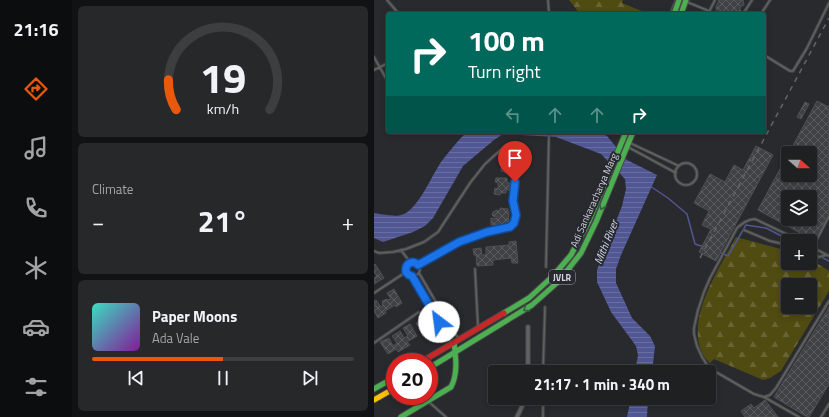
<!DOCTYPE html>
<html lang="en">
<head>
<meta charset="utf-8">
<style>
  :root { --surface:#1f2022; --page:#27282a; --text:#f1f3f6; --muted:#a1a3a5; --line:#3c3e40; --accent:#ea580c }
  body { margin:0; font-family:"Titillium Web",sans-serif; background:var(--page); color:var(--text); height:100vh; display:flex; flex-direction:column; font-size:15px; white-space:nowrap }
  * { box-sizing:border-box; margin:0 }
  p { font-size:13px; color:var(--muted) }
  .icon { flex:none; width:22px; height:22px; fill:none; stroke:currentColor; stroke-width:2; stroke-linecap:round; stroke-linejoin:round }
  .map { position:relative; flex:1; overflow:hidden }
  .drawer { display:flex; flex-direction:column; gap:6px; padding:6px; background:#111213; width:302px }
  .drawer>* { flex:none }
  .banner { position:absolute; left:12px; top:12px; width:380px; height:122px; border-radius:4px; box-shadow:0 2px 6px #0003,0 0 0 1px var(--line); background:#00695c; color:#fff; overflow:hidden }
  .needle { width:26px; rotate:111deg }
  .fabs { position:absolute; left:407px; top:146px; display:grid; gap:8px }
  .fabs a { display:grid; place-items:center; width:36px; height:36px; border-radius:4px; background:var(--surface); box-shadow:0 2px 6px #0003,0 0 0 1px var(--line); font-size:20px }
  .speed { position:absolute; left:12px; top:353px; display:flex; gap:8px; font-size:20px; font-weight:700; text-align:center }
  .speed>* { display:grid; place-content:center; width:52px; height:52px; border-radius:50%; background:var(--surface); box-shadow:0 2px 6px #0003,0 0 0 1px var(--line); line-height:1 }
  .speed .limit { border:6px solid #d22; background:#fff; color:#111 }
  .pin { position:absolute; display:grid; place-items:center; width:34px; height:34px; color:#fff; margin:-41px -17px; border-radius:50% 50% 50% 0; rotate:-45deg; box-shadow:0 0 4px #0007 }
  .pin .icon { rotate:45deg }
  .me { position:absolute; width:44px; margin:-22px; rotate:330deg; stroke-linejoin:round; filter:drop-shadow(0 0 3px #0008) }
  .turn { display:flex; align-items:center; gap:14px; height:84px; padding:0 16px; font-size:18px }
  .turn .icon { width:52px; height:52px; stroke-width:2.5 }
  .turn b { display:block; font-size:28px; line-height:34px }
  .lanes { display:flex; align-items:center; height:38px; padding:0 16px; background:#0003; justify-content:center; gap:20px; direction:ltr }
  .lanes .off { opacity:.35 }
  .big { font-size:30px; font-weight:700; line-height:1.1 }
  .drawer .tile { flex:1; display:flex; flex-direction:column; justify-content:center; gap:6px; min-width:0; padding:0 14px; border-radius:6px; background:var(--page) }
  .drawer .dial { align-items:center; gap:0 }
  .dial svg { height:104px; overflow:visible; fill:none; stroke:var(--line); stroke-width:7; stroke-linecap:round; text-anchor:middle }
  .dial text { fill:var(--text); stroke:none }
  .song { display:flex; align-items:center; gap:12px }
  .cover { width:48px; height:48px; border-radius:6px; background:linear-gradient(135deg,hsl(170 70% 55%),hsl(290 70% 35%)) }
  .played { height:4px; border-radius:2px; background:linear-gradient(90deg,var(--accent) 50%,var(--line) 50%) }
  .keys { display:flex; justify-content:space-around; direction:ltr }
  .heat { display:flex; justify-content:space-between; align-items:center; font-size:22px; direction:ltr }
  .trip { position:absolute; left:114px; top:365px; width:228px; height:40px; border-radius:4px; background:var(--surface); box-shadow:0 2px 6px #0003,0 0 0 1px var(--line); font-weight:700; line-height:40px; text-align:center }
  main { display:flex; flex:1; min-height:0 }
  .tabs { display:flex; flex-direction:column; width:72px; justify-content:space-around; align-items:center; background:#0c0d0e; color:var(--muted) }
  .tabs .icon { width:28px; height:28px }
  .tabs .active { color:var(--accent) }
  .tabs b { font-size:18px; color:var(--text) }
  .map>svg:first-child { display:block }
  .forest { fill:url(#forest-firs); fill-rule:evenodd }
  .water { fill:url(#water-rules) }
  .lines { fill:none; stroke-linecap:round; stroke-linejoin:round }
  .stream { stroke:#515793; stroke-width:1.5 }
  .building { fill:url(#building-cross-hatch); stroke:#505054; fill-rule:evenodd }
  .lane-casing { stroke:#464749; stroke-width:3.5 }
  .street-casing { stroke:#464749; stroke-width:5.5 }
  .fast-casing { stroke:#464749; stroke-width:7 }
  .slow-casing { stroke:#464749; stroke-width:7 }
  .jam-casing { stroke:#464749; stroke-width:7 }
  .lane { stroke:#616160; stroke-width:1.5 }
  .street { stroke:#616160; stroke-width:3.5 }
  .fast { stroke:#4caf50; stroke-width:5 }
  .slow { stroke:#ffc107; stroke-width:5 }
  .jam { stroke:#c62828; stroke-width:5 }
  .rail { stroke:#646566; stroke-width:1.5; stroke-dasharray:5 5; stroke-linecap:butt }
  .oneway { stroke:#365f3d }
  .route-casing { stroke:#114b97; stroke-width:10 }
  .route { stroke:#1a73e8; stroke-width:7 }
  .labels { text-anchor:middle; dominant-baseline:central; stroke-width:4; stroke-linejoin:round; paint-order:stroke }
  .shield { fill:#272930; stroke:#a2a3a9; stroke-width:1 }
  .shield-label { font-size:9px; font-weight:bold; fill:#d6d7dd }
  .street-label { font-size:10px; fill:#d6d7dd; stroke:#272930 }
  .water-label { font-size:11px; font-style:italic; fill:#d9ddf0; stroke:#272930 }
</style>
</head>
<body>
<main>
<nav class="tabs">
<b>21:16</b>
<svg class="icon active" aria-label="directions" viewBox="0 0 24 24"><path d="M12 3l9 9-9 9-9-9zM9 14v-3h6M13 9l2 2-2 2"/></svg>
<svg class="icon" aria-label="music" viewBox="0 0 24 24"><path d="M9 18V5l10-2v13"/><circle cx="6" cy="18" r="3"/><circle cx="16" cy="16" r="3"/></svg>
<svg class="icon" aria-label="phone" viewBox="0 0 24 24"><path d="M5 4h4l2 5-3 2q2 4 5 5l2-3 5 2v4C11 20 4 13 5 4z"/></svg>
<svg class="icon" aria-label="climate" viewBox="0 0 24 24"><path d="M12 3v18M4 7l16 10M4 17L20 7"/></svg>
<svg class="icon" aria-label="car" viewBox="0 0 24 24"><path d="M5 17H2v-5l4-1 3-4h7l3 4 3 1v5h-3M9 17h6M6 11h13"/><circle cx="7" cy="17" r="2"/><circle cx="17" cy="17" r="2"/></svg>
<svg class="icon" aria-label="filters" viewBox="0 0 24 24"><path d="M4 7h16M4 17h16"/><circle cx="9" cy="7" r="2"/><circle cx="15" cy="17" r="2"/></svg>
</nav>
<section class="drawer">
<div class="tile dial"><svg viewBox="0 0 100 80">
<path d="M14 69A42 42 0 1 1 86 69"/>
<path d="M14 69A42 42 0 0 1 8 46" stroke="#ea580c"/>
<text x="50" y="56" font-size="32" font-weight="700">19</text>
<text x="50" y="72" font-size="11">km/h</text>
</svg></div>
<div class="tile"><p>Climate</p>
<div class="heat"><a>−</a><b class="big">21°</b><a>+</a></div>
</div>
<div class="tile">
<div class="song"><i class="cover"></i><div><b>Paper Moons</b><p>Ada Vale</p></div></div>
<div class="played"></div>
<div class="keys"><svg class="icon" aria-label="previous" viewBox="0 0 24 24"><path d="M18 5L8 12l10 7zM5 5v14"/></svg><svg class="icon" aria-label="pause" viewBox="0 0 24 24"><path d="M8 5v14M16 5v14"/></svg><svg class="icon" aria-label="next" viewBox="0 0 24 24"><path d="M6 5l10 7-10 7zM19 5v14"/></svg></div>
</div>
</section>
<div class="map">
<svg width="455" height="417" viewBox="0 0 455 417">
  <defs>
    <pattern id="forest-firs" width="22" height="20" patternUnits="userSpaceOnUse"><rect width="22" height="20" fill="#4f4b11"/><path d="M5 1l3.5 6h-7zM16 11l3.5 6h-7z" fill="#686433"/></pattern>
    <pattern id="water-rules" width="6" height="5" patternUnits="userSpaceOnUse"><rect width="6" height="5" fill="#515793"/><path d="M0 2.5h6" fill="none" stroke="#696ea2"/></pattern>
    <pattern id="building-cross-hatch" width="8" height="8" patternUnits="userSpaceOnUse"><rect width="8" height="8" fill="#404145"/><path d="M0 0l8 8M0 8l8-8" fill="none" stroke="#5b5c5f"/></pattern>
  </defs>
  <rect width="100%" height="100%" fill="#292a2e"/>
  <path class="forest" d="M195 0H249L248 3 275 14H206Z
    M362 237 414 251V263H436V259L455 271V291L407 371 396 378 389 380 340 359 336 363C333 360 330 357 328 353 312 317 345 269 362 237ZM414 285H436V307H414Z"/>
  <path class="water" d="M93 132H224L233 136 253 160 283 175 247 255 242 269V283L258 318 276 336 281 346 278 372H261L264 355 262 346 237 312 223 282V270L248 206 252 189 251 179 227 154 182 137 129 134 120 140 89 166 81 180 59 218 51 226 39 232 9 242 0 238V213C7 214 21 217 27 215 43 212 58 175 67 162 75 152 83 141 93 132Z
    M257 398H274L273 417H253Z"/>
  <g class="lines">
    <path class="stream" d="M276 186 294 198 313 214 321 244 330 247
      M436 251 455 261
      M345 252 354 256 372 225 392 228 417 241"/>
  </g>
  <path class="building" d="M301 0H315L310 14H295Z
    M345 0H369L370 5 366 7 367 14H343L342 7Z
    M443 101 455 107V215L441 241 384 210 414 154V175H436V153H415ZM414 197H436V219H414Z
    M431 102 435 104 427 119 423 117Z
    M382 146 399 155 342 261 325 252 337 229 328 225 335 211 320 203 336 174 351 182 360 165 369 170Z
    M134 153H135L133 173H131V172L127 171 129 155H133Z
    M122 178H133V183H136L135 190H132V193H126V195L120 194 121 188 124 189V183L121 182Z
    M126 208 134 209V211L135 212 134 226H127V223H124V225H117V218L122 219V216L120 217 118 215 119 212 123 210 126 211Z
    M142 241 144 263H138L137 258 119 260V265L103 266 102 255H100L99 249 107 248 108 255H112V247L135 245V242Z
    M1 264 10 278 0 284V278L3 276 0 272V265Z
    M20 289 28 303 22 307 21 305 11 311 12 313 4 318 0 311V301L2 300 7 307 9 305 8 303 9 302 8 301 13 299V300L17 299 13 293Z
    M455 307V384L435 417H433L400 397Z
    M50 318 58 332 50 337 42 323Z
    M36 324 43 336 33 342 36 345 24 352 22 349 14 354 6 342 15 338 19 346 23 343 18 336 26 331 30 338 34 336 29 328Z
    M391 400 404 417H371L367 411 377 404 380 408Z"/>
  <g class="lines">
    <g class="lane-casing">
      <path id="lane" d="M13 0 25 14
        M174 0 175 14
        M313 2 335 11
        M334 14 341 0
        M369 14 378 0
        M387 14 396 0
        M390 55 416 71H419L433 48 455 3
        M0 57 14 82
        M0 70 14 63
        M256 143 305 166
        M254 147 302 173
        M301 174a11 11 0 1 1 22 0a11 11 0 1 1-22 0Z
        M370 230 396 241 414 245
        M436 246 455 256
        M439 247 455 216
        M27 250 36 262
        M0 251 5 253 19 252 32 249 50 242 64 232 96 183 111 164 131 146H137L141 148 142 153 141 165V182L139 201 142 215 140 223 136 227 113 232 85 242 44 265
        M436 253 445 257 452 255
        M32 269a7 7 0 1 1 14 0a7 7 0 1 1-14 0Z
        M172 267 175 132
        M101 269 104 327
        M45 273 66 309 84 338
        M38 276 77 343
        M0 293 32 272
        M0 343 45 312
        M169 372 171 307
        M390 397 396 395 402 388 455 301
        M55 402 72 417
        M169 417V398
        M425 417 390 397 380 394 335 368 328 357 323 346 320 334V328L324 310 330 292 336 278 363 228C369 223 374 219 381 219L427 241
        M447 417 455 404"/>
    </g>
    <g class="street-casing">
      <path id="street" d="M154 372V327
        M143 417 152 398"/>
    </g>
    <g class="fast-casing">
      <path id="fast" d="M300 14 305 0
        M307 14 312 0
        M130 313 155 298 179 276 197 255 215 221 252 132
        M55 368 158 305 185 281 207 253 222 222 259 132
        M0 389 21 377
        M27 417 77 387C84 374 82 358 80 343"/>
    </g>
    <g class="slow-casing">
      <path id="slow" d="M0 400 21 388"/>
    </g>
    <g class="jam-casing">
      <path id="jam" d="M47 362 130 313"/>
    </g>
    <use href="#lane" class="lane"/>
    <use href="#street" class="street"/>
    <use href="#fast" class="fast"/>
    <use href="#slow" class="slow"/>
    <use href="#jam" class="jam"/>
    <path class="rail" d="M326 258 455 18"/>
  </g>
  <defs><path id="oneway-chevron" d="M-2-3.5L2.5 0L-2 3.5" fill="none" stroke-width="1.6" stroke-linecap="round" stroke-linejoin="round"/></defs>
  <g class="oneway">
    <use href="#oneway-chevron" transform="translate(228 207) rotate(112)"/>
    <use href="#oneway-chevron" transform="translate(152 309) rotate(147)"/>
  </g>
  <g class="lines">
    <g class="route-casing">
      <path id="route" d="M65 322 38 276 35 275 32 272C31 264 38 259 44 265L85 242 113 232 136 227 140 223 142 215 139 201 141 182"/>
    </g>
    <use href="#route" class="route"/>
  </g>
  <g class="labels">
    <rect class="shield" x="175" y="270" width="26" height="14" rx="3"/>
    <g class="shield-label">
      <text x="188" y="277">JVLR</text>
    </g>
    <g class="street-label">
      <text transform="translate(220 200) rotate(-66)">Adi Sankaracharya Marg</text>
    </g>
    <g class="water-label">
      <text transform="translate(232 242) rotate(-68)">Mithi River</text>
    </g>
  </g>
</svg>
<div class="fabs">
<a><svg class="needle" viewBox="-14 -14 28 28"><path d="M0-13l5 13h-10z" fill="#e53935"/><path d="M0 13l5-13h-10z" fill="#a1a3a5"/></svg></a>
<a><svg class="icon" aria-label="layers" viewBox="0 0 24 24"><path d="M12 4l9 5-9 5-9-5zM3 14l9 5 9-5"/></svg></a>
<a>+</a>
<a>−</a>
</div>
<div class="speed"><div class="limit">20</div></div>
<div class="pin" style="left:141px;top:182px;background:#d93025"><svg class="icon" aria-label="arrive" viewBox="0 0 24 24"><path d="M6 21V4h12l-3 4 3 4H6"/></svg></div>
<svg class="me" style="left:65px;top:322px" viewBox="-20 -20 40 40"><circle r="19" fill="#fff"/><path d="M0-13L10 11 0 6-10 11z" fill="#1a73e8"/></svg>
<div class="trip">21:17 · 1 min · 340 m</div>
<div class="banner">
<div class="turn"><svg class="icon" aria-label="right" viewBox="0 0 24 24"><path d="M7 20v-9h11M14 6l5 5-5 5"/></svg><div><b>100 m</b>Turn right</div></div>
<div class="lanes"><svg class="icon off" aria-label="left" viewBox="0 0 24 24"><path d="M17 20v-9H6M10 6l-5 5 5 5"/></svg><svg class="icon off" aria-label="ahead" viewBox="0 0 24 24"><path d="M12 20V5M6 11l6-6 6 6"/></svg><svg class="icon off" aria-label="ahead" viewBox="0 0 24 24"><path d="M12 20V5M6 11l6-6 6 6"/></svg><svg class="icon" aria-label="right" viewBox="0 0 24 24"><path d="M7 20v-9h11M14 6l5 5-5 5"/></svg></div>
</div>
</div>
</main>
</body>
</html>
